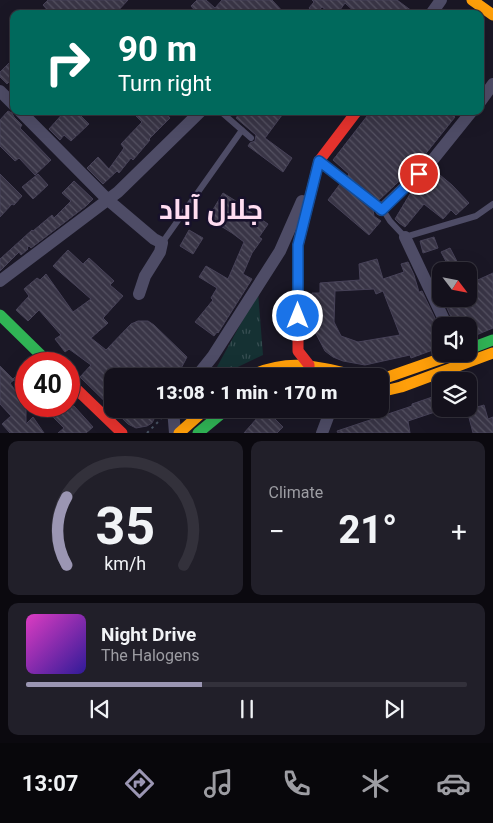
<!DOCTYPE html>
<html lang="en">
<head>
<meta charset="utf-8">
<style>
  :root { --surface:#14111c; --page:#211f29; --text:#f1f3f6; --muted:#9d9da3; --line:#33313b; --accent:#9b96b3 }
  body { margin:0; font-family:Roboto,Cairo,sans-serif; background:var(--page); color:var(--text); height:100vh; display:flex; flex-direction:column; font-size:19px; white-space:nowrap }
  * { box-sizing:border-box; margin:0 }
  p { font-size:16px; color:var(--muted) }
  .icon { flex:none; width:28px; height:28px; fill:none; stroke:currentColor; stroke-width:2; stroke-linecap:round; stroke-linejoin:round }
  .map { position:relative; height:433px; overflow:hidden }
  .details { display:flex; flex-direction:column; gap:8px; padding:8px; background:#0b090f; flex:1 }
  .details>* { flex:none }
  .banner { position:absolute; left:10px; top:10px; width:474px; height:105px; border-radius:10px; box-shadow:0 5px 20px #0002,0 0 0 1px var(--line); background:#00695c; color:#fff; overflow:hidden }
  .needle { width:32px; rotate:122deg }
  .controls { position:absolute; left:432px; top:262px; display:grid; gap:10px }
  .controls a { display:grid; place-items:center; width:45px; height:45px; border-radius:10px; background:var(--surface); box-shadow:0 5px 20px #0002,0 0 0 1px var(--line); font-size:25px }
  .speed { position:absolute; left:15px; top:352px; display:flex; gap:10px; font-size:25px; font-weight:700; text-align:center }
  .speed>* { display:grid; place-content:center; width:65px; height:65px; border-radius:50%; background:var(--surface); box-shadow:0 5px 20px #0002,0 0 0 1px var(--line); line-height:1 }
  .speed .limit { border:8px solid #d22; background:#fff; color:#111 }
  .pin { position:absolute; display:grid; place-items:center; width:42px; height:42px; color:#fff; margin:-21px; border:2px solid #fff; border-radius:50%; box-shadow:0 1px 5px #0007 }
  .me { position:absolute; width:55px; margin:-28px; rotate:0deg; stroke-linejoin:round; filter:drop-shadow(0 0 4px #0008) }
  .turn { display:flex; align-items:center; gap:18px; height:105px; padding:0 25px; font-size:22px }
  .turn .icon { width:65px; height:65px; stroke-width:2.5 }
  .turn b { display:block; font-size:35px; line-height:42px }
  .big { font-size:38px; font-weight:800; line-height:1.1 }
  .details .tile { flex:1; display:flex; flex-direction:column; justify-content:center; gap:8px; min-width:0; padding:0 18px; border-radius:10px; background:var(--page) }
  .details .dial { align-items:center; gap:0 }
  .dial svg { height:130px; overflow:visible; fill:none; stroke:var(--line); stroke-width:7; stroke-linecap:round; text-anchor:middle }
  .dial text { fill:var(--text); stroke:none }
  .song { display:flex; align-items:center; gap:15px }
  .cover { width:60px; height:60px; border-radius:8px; background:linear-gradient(135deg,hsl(310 70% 55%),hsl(250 70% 35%)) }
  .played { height:5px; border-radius:2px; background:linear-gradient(90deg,var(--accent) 40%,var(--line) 40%) }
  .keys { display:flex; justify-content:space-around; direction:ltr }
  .heat { display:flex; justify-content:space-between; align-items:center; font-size:28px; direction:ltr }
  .details .tiles { flex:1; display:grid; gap:8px; grid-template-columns:1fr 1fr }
  .tile:last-child { grid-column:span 2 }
  .trip { position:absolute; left:104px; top:368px; width:285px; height:50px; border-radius:10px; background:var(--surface); box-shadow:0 5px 20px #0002,0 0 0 1px var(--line); font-weight:800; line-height:50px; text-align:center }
  .menu { display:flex; height:80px; justify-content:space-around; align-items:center; background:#08070b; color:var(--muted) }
  .menu .icon { width:35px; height:35px }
  .menu .current { color:var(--accent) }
  .menu b { font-size:22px; color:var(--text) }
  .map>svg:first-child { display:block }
  .grass { fill:url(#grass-tufts) }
  .building { fill:url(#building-back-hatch); stroke:#474258; fill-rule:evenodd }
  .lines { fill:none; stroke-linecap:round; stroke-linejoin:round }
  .path { stroke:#495565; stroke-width:2; stroke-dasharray:2.5 4; stroke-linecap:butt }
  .lane { stroke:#4e4c66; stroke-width:6 }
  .street { stroke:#4e4c66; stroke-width:12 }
  .fast { stroke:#30b455; stroke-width:11 }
  .slow { stroke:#ff9f0a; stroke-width:11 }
  .jam { stroke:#e5322d; stroke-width:11 }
  .route-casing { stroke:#114b97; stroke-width:12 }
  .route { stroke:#1a73e8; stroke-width:9 }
  .labels { text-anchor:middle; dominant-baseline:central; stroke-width:5; stroke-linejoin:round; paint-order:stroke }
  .town-label { font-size:28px; font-weight:bold; fill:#ffddf1; stroke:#17112b }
</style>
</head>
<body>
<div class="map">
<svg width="493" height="433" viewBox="0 0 493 433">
  <defs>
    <pattern id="grass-tufts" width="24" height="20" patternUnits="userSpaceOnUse" patternTransform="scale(1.25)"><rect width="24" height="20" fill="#153133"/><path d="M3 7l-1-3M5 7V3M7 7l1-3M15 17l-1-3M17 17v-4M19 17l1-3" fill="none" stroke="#374e52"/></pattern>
    <pattern id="building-back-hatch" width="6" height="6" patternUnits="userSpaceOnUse" patternTransform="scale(1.25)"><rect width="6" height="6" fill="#393546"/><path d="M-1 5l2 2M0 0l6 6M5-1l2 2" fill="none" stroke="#555262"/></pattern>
  </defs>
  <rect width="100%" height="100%" fill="#1a1725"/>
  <path class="grass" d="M258 292 263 355 219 376H212Z"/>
  <path class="building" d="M48 0H128L115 14H51L43 5Z
    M197 0H206L215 8 222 0H272L285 14H198L191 6Z
    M312 0H397L416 14H357L345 3 337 14H331L322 7 316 14 309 8 314 2Z
    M14 58V77L7 84 0 77V72Z
    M8 111 12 113 14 117 22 125 20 128 51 160 35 175 19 158 15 161 0 146V120Z
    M65 111H76L89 124 71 141 64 135 60 140 49 129Z
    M131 111H164L170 118 149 139 150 140 133 160 131 158 119 173 117 171 103 184 87 168 98 157 109 169 124 148 121 144 142 122Z
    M241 111H285L265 138 292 158 283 172 248 146 250 143 255 141 256 135 236 118Z
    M371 111H449L455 117 423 157H422L413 168 378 201 347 177 349 174 333 160Z
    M434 170 452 185 469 203 456 215 451 210 443 219 424 204 405 227 399 223 395 219 410 194Z
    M0 174 22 196 14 205 12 204 0 217Z
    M38 174 48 185 33 199 22 187Z
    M74 181 93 199 86 206 31 248 29 246 27 248 28 249 21 255 19 252 0 271V259L32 230 33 231 52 215 54 218 71 201 62 193Z
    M340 184 373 210 374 216 381 221 369 235 328 200Z
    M223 193 247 208 246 209 268 224 259 237 262 239 252 253 243 274 252 279 218 333 217 332 214 336 195 322 213 300 211 298 217 288 199 277 206 266 228 279 244 242 232 233 208 218Z
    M189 230 203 238 193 254 180 246Z
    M434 237 438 248 423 253 420 241Z
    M450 248 462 271H451L441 252Z
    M68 250 83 264 89 258 114 281 110 285 123 296 103 318 108 323 91 338 106 350 131 324 138 321H148L154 325 187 357 177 376H112V409H159L152 423 147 426 136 428 128 424 80 377 91 365 69 349 65 352 55 339 61 335 39 310 28 321 16 310 29 296 24 289 37 278 40 280 46 274 73 312 91 299 53 266Z
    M377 259 383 279 404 272 401 264 408 262 414 275 419 292 422 291 441 331V347L411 358 410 355 365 365 343 361 333 357 325 351 313 328 312 293H320V283L360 280 359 264ZM374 289 376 294 383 291 400 335 358 342 341 336 334 322 335 291Z
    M493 273V328L469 338V326H455L443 299H469V284Z
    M0 366 14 380 10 383 26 406V424L33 417 44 433H10L2 424 11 416 0 404Z
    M26 366V391L13 379Z
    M441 394V410L408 421 410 433H338L337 431 412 406V404Z
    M484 405 488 419 493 417V433H473L467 410Z
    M42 406H74L93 427 86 433H58L64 428Z
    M249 409H265L283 427 277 433H244L258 417Z"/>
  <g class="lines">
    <path class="path" d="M225 376 237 371
      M147 433 161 419"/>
    <path class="lane" d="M220 111 251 138
      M320 162 381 210 385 213 390 221 405 237 476 216 493 204
      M162 243 242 130"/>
    <path class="street" d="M431 14 441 0
      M0 91 14 105
      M480 102 493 84
      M20 111 108 200 154 239 162 243 160 252 145 276 139 294
      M381 210 431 162 472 111
      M405 237 447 326
      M0 281 118 192 201 111
      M197 376 213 356 280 251 302 201
      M173 409 175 433
      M322 433 331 409"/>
    <path class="fast" d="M0 315 50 364
      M469 349 493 340
      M198 433 227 409"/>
    <path class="slow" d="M472 0 493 15
      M250 376C290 357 318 367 359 376
      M380 377H388L454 354
      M380 392 401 387 493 353
      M179 433 206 409"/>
    <path class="jam" d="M309 376V365L298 351V245L319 161 357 111
      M69 382 122 433"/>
  </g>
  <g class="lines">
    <g class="route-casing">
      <path id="route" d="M298 316V245L319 161 382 210 419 174"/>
    </g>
    <use href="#route" class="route"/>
  </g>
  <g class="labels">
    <g class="town-label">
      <text x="211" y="209">جلال آباد</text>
    </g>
  </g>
</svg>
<div class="controls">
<a><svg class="needle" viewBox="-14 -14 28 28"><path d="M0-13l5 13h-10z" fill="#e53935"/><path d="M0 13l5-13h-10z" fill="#9d9da3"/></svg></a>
<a><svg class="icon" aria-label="sound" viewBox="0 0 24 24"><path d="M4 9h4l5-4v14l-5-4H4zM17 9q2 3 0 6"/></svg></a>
<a><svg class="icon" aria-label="layers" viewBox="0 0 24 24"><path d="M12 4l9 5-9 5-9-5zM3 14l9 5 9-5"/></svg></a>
</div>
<div class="speed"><div class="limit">40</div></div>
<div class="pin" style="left:419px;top:174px;background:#d93025"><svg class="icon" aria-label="arrive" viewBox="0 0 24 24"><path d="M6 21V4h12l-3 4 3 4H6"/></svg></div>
<svg class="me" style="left:298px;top:316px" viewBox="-20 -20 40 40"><circle r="17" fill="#1a73e8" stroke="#fff" stroke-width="3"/><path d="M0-11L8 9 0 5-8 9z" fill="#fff"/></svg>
<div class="trip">13:08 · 1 min · 170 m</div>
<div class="banner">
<div class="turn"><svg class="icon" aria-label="right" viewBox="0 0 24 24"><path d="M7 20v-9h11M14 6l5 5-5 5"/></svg><div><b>90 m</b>Turn right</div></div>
</div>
</div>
<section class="details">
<div class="tiles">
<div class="tile dial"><svg viewBox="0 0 100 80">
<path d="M14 69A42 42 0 1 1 86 69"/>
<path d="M14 69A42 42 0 0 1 14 27" stroke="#9b96b3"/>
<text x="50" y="56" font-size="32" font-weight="700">35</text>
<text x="50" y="72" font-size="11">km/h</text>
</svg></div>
<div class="tile"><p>Climate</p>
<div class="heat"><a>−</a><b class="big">21°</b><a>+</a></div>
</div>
<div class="tile">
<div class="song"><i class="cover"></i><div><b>Night Drive</b><p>The Halogens</p></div></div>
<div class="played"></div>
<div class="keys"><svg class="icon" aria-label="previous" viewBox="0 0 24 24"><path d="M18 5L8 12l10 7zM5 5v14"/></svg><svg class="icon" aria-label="pause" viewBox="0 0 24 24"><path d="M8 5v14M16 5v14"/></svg><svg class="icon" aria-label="next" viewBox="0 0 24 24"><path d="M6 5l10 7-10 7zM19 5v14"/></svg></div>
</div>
</div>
</section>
<nav class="menu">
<b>13:07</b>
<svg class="icon current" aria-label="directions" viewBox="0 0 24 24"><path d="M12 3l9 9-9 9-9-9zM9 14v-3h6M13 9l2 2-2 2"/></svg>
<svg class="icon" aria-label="music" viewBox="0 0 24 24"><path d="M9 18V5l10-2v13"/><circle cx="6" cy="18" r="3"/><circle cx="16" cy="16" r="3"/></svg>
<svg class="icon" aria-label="phone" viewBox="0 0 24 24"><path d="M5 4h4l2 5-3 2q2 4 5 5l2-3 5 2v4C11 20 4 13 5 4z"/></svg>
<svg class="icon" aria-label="climate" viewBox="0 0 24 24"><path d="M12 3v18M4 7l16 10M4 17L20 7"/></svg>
<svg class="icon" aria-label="car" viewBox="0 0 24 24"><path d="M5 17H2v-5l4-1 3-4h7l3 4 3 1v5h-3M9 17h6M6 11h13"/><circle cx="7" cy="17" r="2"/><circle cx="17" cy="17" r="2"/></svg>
</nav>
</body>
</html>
